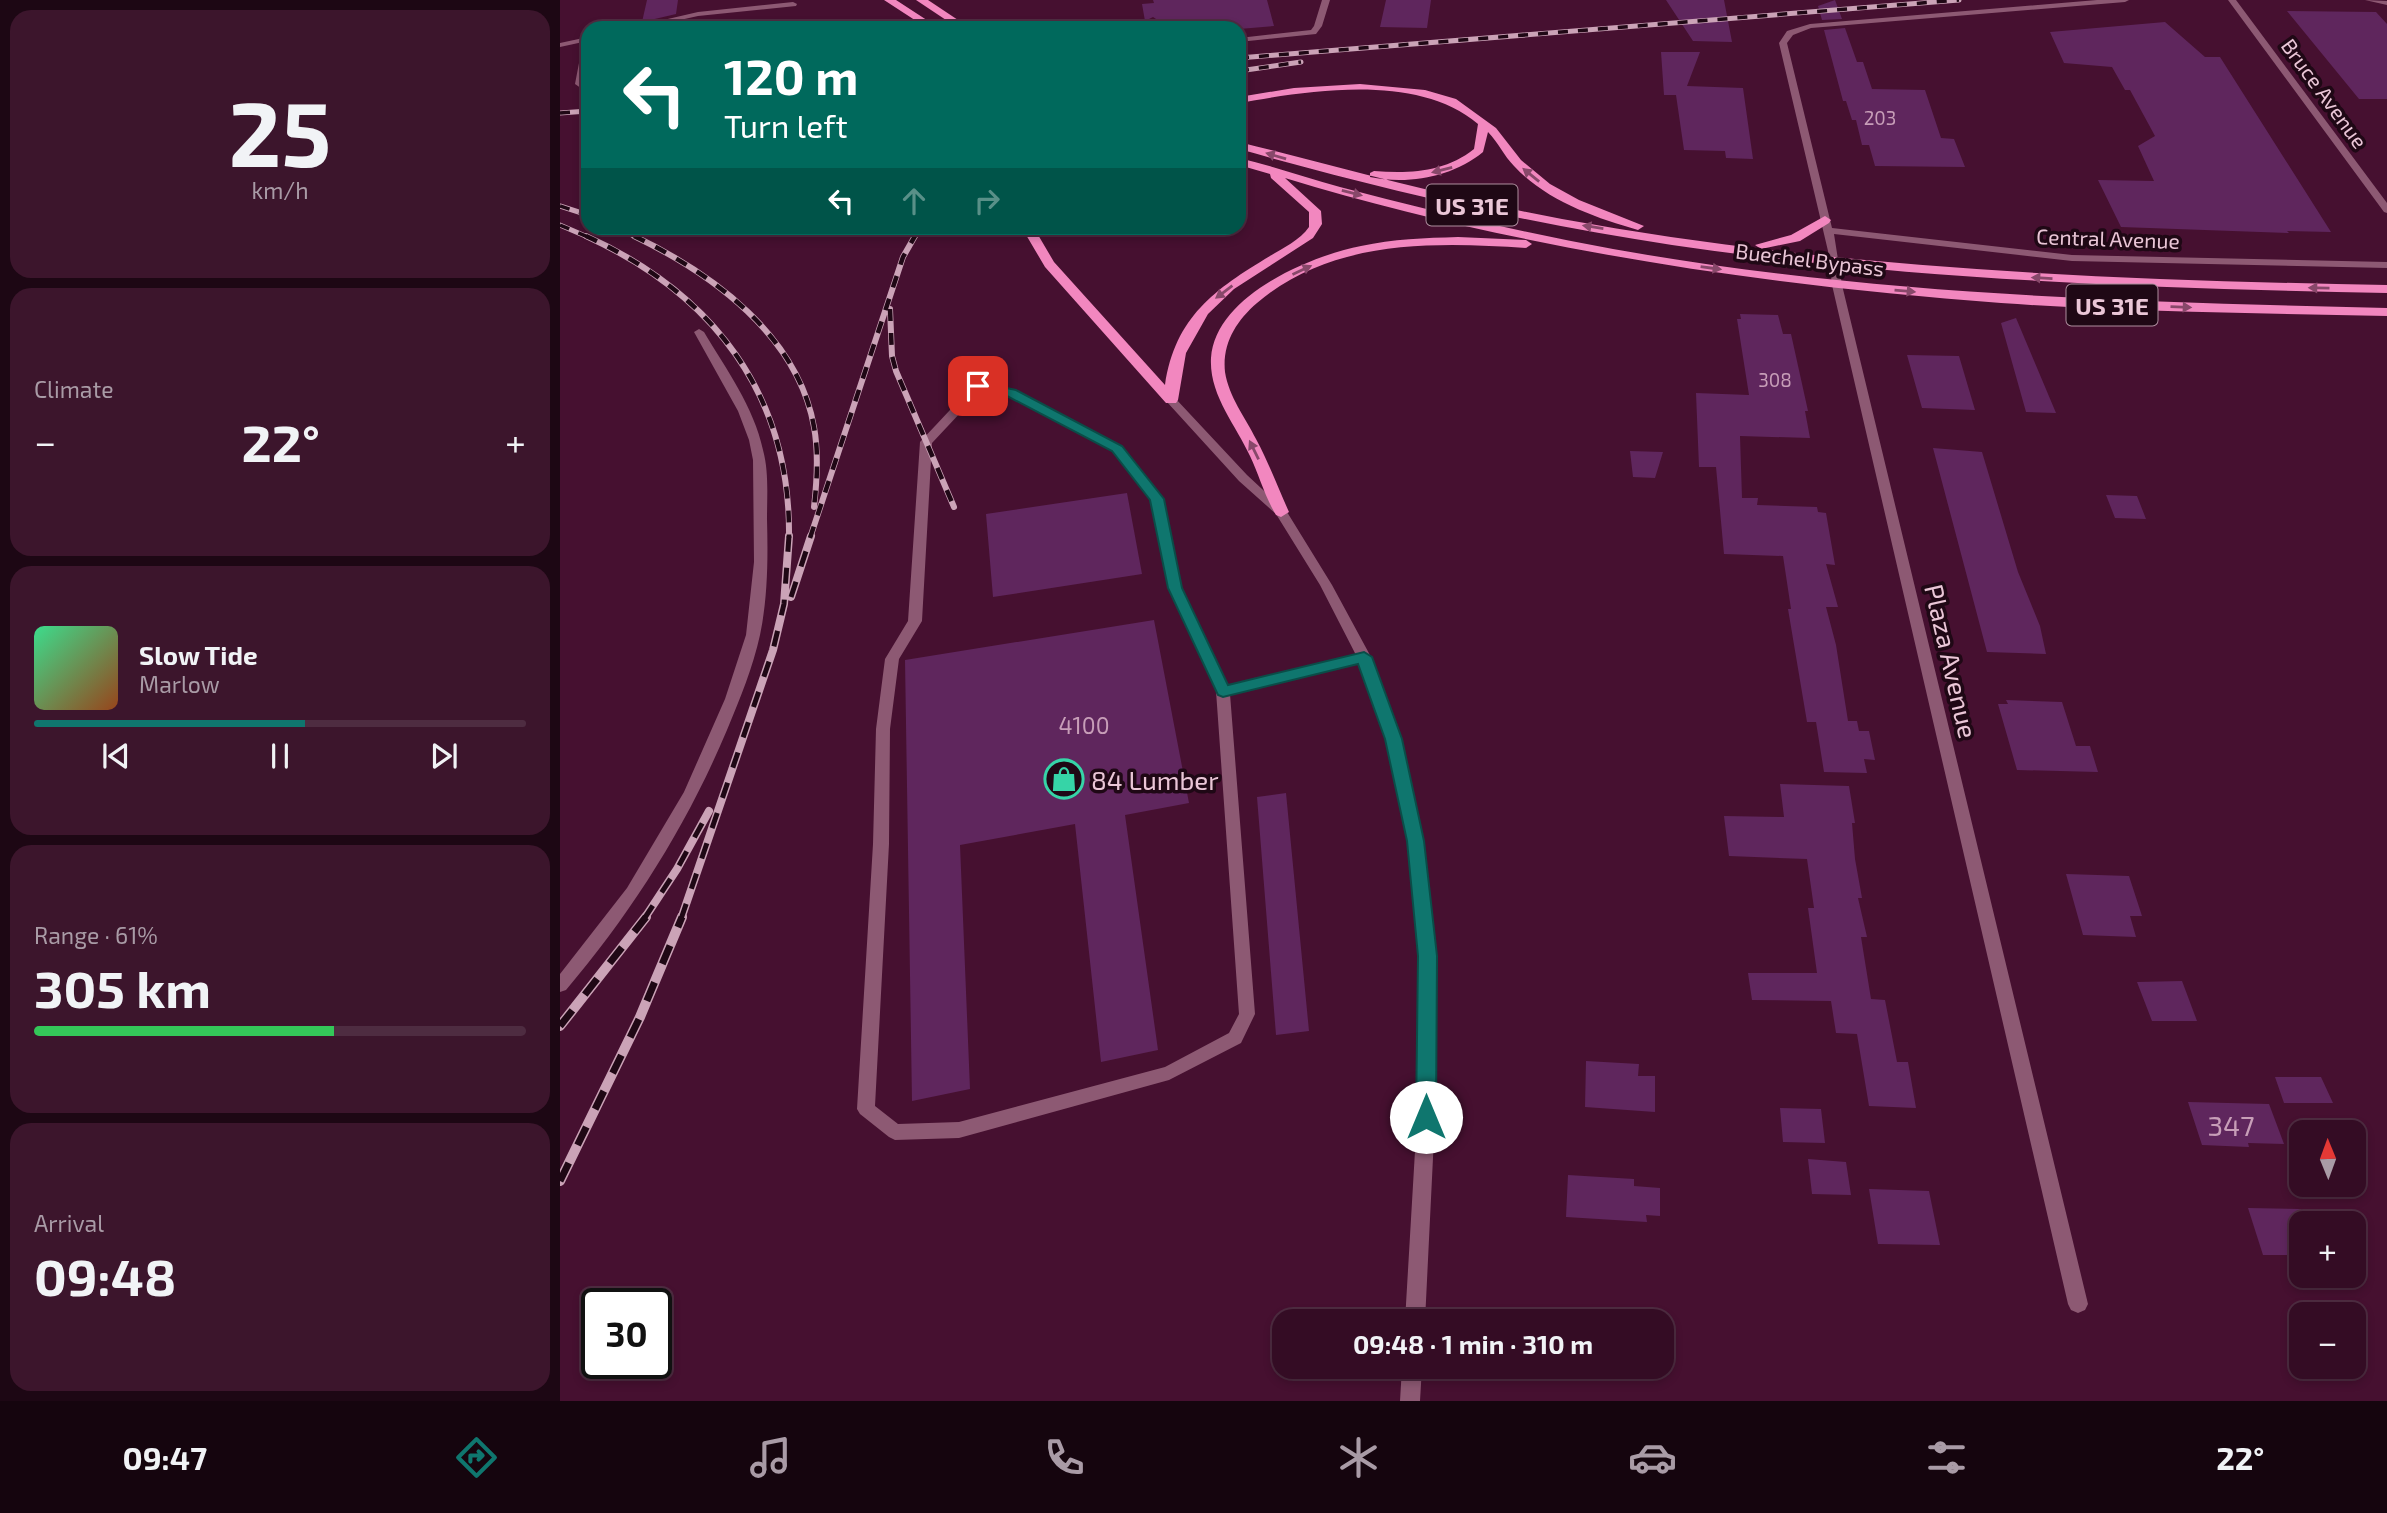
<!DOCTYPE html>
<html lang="en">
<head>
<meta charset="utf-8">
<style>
  :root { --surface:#340c24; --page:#3c152c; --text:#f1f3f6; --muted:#a99ba6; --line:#4e2c41; --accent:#0f766e }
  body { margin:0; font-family:"Exo 2",sans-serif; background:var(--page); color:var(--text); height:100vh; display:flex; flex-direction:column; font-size:26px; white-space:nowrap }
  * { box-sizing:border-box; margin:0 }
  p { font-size:23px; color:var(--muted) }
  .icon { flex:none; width:38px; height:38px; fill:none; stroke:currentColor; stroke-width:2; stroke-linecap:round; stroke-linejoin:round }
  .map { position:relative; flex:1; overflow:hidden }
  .sheet { display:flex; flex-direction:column; gap:10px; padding:10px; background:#1d0714; width:560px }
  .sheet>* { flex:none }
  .guide { position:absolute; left:21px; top:21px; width:665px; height:214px; border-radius:21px; box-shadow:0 4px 10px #0003,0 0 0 2px var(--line); background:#00695c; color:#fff; overflow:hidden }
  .needle { width:46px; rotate:359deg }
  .buttons { position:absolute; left:1729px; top:1120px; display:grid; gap:14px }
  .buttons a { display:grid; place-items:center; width:77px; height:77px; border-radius:14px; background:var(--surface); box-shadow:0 4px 10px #0003,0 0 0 2px var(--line); font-size:35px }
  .speed { position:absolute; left:21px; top:1288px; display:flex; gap:14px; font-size:35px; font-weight:700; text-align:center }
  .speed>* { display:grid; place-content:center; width:91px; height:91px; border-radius:50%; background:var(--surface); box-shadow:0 4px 10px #0003,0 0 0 2px var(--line); line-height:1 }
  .speed .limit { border:4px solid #111; border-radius:10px; background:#fff; color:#111 }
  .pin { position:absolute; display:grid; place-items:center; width:60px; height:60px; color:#fff; margin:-30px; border-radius:14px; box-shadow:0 4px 10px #0006 }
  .me { position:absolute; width:77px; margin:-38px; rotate:0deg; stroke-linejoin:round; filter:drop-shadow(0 0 5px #0008) }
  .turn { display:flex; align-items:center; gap:24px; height:147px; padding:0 28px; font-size:32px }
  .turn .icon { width:91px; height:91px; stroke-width:2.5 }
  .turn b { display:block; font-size:49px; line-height:60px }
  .lanes { display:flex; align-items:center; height:66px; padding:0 28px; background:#0003; justify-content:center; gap:35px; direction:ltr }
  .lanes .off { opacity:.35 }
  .big { font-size:52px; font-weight:700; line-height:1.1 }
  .sheet .card { flex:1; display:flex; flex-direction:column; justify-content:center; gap:10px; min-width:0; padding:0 24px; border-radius:21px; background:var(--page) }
  .sheet .dial { align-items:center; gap:0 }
  .dial b { font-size:91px; line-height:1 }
  .song { display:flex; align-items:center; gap:21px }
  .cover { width:84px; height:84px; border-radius:10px; background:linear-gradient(135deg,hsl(150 70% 55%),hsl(20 70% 35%)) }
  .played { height:7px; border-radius:4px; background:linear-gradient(90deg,var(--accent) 55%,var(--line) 55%) }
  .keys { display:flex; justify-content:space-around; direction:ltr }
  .heat { display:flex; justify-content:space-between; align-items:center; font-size:38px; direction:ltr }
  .charge { height:10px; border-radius:5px; background:linear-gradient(90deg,#34c759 61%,var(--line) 0) }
  .trip { position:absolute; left:712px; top:1309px; width:402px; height:70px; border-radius:21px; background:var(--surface); box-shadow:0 4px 10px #0003,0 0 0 2px var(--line); font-weight:700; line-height:70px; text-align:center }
  .tabs { display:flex; height:112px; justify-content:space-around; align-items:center; background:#15050e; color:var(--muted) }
  .tabs .icon { width:49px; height:49px }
  .tabs .selected { color:var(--accent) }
  .tabs b { font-size:32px; color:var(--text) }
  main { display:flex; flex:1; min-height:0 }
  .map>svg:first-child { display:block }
  .building { fill:#5f265d }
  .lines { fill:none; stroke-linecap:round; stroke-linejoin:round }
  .service { fill:#8d5973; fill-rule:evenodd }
  .minor { fill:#8d5973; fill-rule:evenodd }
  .primary { fill:#f287bf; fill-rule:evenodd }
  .rail-far3-casing { stroke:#cba3b7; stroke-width:5 }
  .rail-far2-casing { stroke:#cba3b7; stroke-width:6 }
  .rail-far1-casing { stroke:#cba3b7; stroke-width:8 }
  .rail-casing { stroke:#cba3b7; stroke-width:10 }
  .rail-far3 { stroke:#1f0815; stroke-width:3.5; stroke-dasharray:10; stroke-linecap:butt }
  .rail-far2 { stroke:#1f0815; stroke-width:4.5; stroke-dasharray:12; stroke-linecap:butt }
  .rail-far1 { stroke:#1f0815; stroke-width:5; stroke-dasharray:16; stroke-linecap:butt }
  .rail { stroke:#1f0815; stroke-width:7; stroke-dasharray:20; stroke-linecap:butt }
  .oneway { fill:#88486a }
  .route { fill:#0f766e; stroke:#0a4d48; stroke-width:2 }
  .labels { text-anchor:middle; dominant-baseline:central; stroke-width:7; stroke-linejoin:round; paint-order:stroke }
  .far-number-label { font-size:19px; fill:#c79eb8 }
  .far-street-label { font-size:21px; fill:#eac6d7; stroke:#1f0815 }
  .number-label { font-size:23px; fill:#c79eb8 }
  .shield { fill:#1f0815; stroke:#ad8d9d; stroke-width:2 }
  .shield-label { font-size:24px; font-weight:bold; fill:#eac6d7 }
  .street-label { font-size:26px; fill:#eac6d7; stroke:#1f0815 }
  .poi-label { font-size:26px; fill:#eac6d7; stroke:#1f0815; text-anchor:start }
  .near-number-label { font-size:28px; fill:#c79eb8 }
</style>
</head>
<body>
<main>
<section class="sheet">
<div class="card dial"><b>25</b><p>km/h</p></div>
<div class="card"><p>Climate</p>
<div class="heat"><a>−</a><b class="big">22°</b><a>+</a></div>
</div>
<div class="card">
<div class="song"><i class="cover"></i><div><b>Slow Tide</b><p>Marlow</p></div></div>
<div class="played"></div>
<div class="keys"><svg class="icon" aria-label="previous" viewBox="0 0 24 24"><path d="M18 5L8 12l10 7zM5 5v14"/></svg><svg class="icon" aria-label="pause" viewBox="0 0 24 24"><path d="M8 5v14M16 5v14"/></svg><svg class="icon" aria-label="next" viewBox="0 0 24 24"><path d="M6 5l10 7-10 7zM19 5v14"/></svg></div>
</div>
<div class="card"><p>Range · 61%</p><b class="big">305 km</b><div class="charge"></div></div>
<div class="card"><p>Arrival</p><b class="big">09:48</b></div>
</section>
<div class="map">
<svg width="1827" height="1401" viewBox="0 0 1827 1401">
  <rect width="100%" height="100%" fill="#461030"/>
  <path class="building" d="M87 0H118L116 14 82 22Z
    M593 0H707L714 26 679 29 599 28V21L593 17 585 21 582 4 594 3Z
    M826 0H871L867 28 820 27Z
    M1106 0H1164L1172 42 1133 41Z
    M1275 0 1282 19 1262 20 1258 6Z
    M1727 11 1816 12 1827 24V99H1799Z
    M1605 22 1645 57H1660L1771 232 1727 231 1729 233 1561 227 1538 180 1594 181 1578 146 1595 136 1570 90H1565L1552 67 1504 63 1490 32Z
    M1285 28 1297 62H1303L1312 89 1365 90 1381 138 1394 139 1405 167 1315 166 1309 145H1302L1296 120H1292L1286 101H1283L1264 30Z
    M1101 52H1140L1127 86 1183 88 1193 159 1166 158 1165 151 1124 150 1116 95H1104Z
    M1180 314 1218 315 1223 334H1231L1248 411H1245L1250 438 1180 436 1182 498H1198L1197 505 1257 507 1258 512 1266 513 1275 565 1266 564 1278 607H1266L1276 645 1288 721H1297L1299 731H1309L1315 760 1304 759 1307 773 1264 772 1256 722H1247L1228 609H1231L1223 556 1164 554 1156 467H1139L1136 393 1189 395 1177 319H1181Z
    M1456 318 1496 413 1466 412 1441 323Z
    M1347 355 1399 356 1415 410 1362 408Z
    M1373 448 1422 452 1458 572 1480 626 1486 654 1427 652Z
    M1070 451 1103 452 1095 478 1073 477Z
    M567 493 582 574 433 597 426 514Z
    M1546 495 1577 496 1586 519 1555 518Z
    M594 620 629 803 565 815 598 1050 541 1062 515 824 400 845 410 1089 352 1101 345 660Z
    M1446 700 1502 702 1516 746H1530L1538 772 1457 770 1438 704H1448Z
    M1220 784 1289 786 1295 823H1292L1295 859 1302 898H1298L1307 937H1301L1311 999 1325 1000 1337 1062H1348L1356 1108 1309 1106 1297 1034 1276 1033 1271 1001 1192 1000 1188 973H1257L1248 908H1254L1247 859 1169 856 1164 816 1224 817Z
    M726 793 749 1031 716 1035 697 797Z
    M1506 874 1569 876 1582 916H1570L1576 937 1523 935Z
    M1622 981 1637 1021H1592L1577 982Z
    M1026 1061 1079 1064 1078 1076H1095V1112L1025 1107Z
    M1715 1077H1761L1773 1103H1724Z
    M1628 1102 1709 1104 1724 1144 1688 1143 1689 1147 1642 1145Z
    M1220 1108 1261 1109 1265 1143 1223 1142Z
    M1248 1159 1286 1162 1291 1195 1252 1194Z
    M1008 1175 1074 1179V1186L1100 1188V1216L1086 1215 1087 1222 1006 1217Z
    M1309 1189 1369 1191 1380 1245 1318 1244Z
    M1688 1208 1741 1209V1255H1703Z"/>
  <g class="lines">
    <path class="service" d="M1805 0 1827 1V5Z
      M592 19 596 21 597 28H589L588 21Z
      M139 329 144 332C166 369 194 407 203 450 209 472 207 496 207 519 208 557 208 597 200 635 193 667 180 699 167 730 127 825 73 911 6 990L0 992V974L67 888 124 792 165 699 186 635 194 562 193 460 189 440 178 411 134 332Z
      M418 383 455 390 561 446 603 499 622 588 667 685 804 652 811 657 804 662 670 694 695 1014 681 1043 609 1080 399 1138 335 1140 329 1137 300 1114 297 1109 313 844 316 729 325 659 348 621 360 442 390 410 393 390ZM418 389 448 395 553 450 591 499 608 588 656 691 679 1014 669 1033 605 1067 399 1122 338 1124 315 1106 329 844 330 729 339 659 362 621 372 443 402 411 403 394Z"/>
    <path class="minor" d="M762 0H770L762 26 756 34 679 42V38L751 30 754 26Z
      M1537 0H1569L1565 2 1251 28 1233 35 1227 43 1272 228 1512 255 1827 262V268L1512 261 1274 234 1282 285 1528 1304 1525 1310 1518 1313 1511 1310 1508 1304 1272 285 1268 251 1219 43 1227 31 1250 24Z
      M1668 0H1676L1827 203V213L1824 212Z
      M233 2 237 4 236 6 138 16 84 28H69L138 12Z
      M28 37V60L23 83 28 86V93L15 84 23 42 0 47V43Z
      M611 397 615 398 687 475 727 512 772 585 811 657 840 739 863 841 875 955V1117L865 1321H845L857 1117 859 955 847 841 826 739 797 657 760 585 716 514 679 481 607 402V398Z
      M842 1367H862L860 1401H840Z"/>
    <path class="primary" d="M324 0H336L379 28H367Z
      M356 0H368L410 28H398Z
      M800 84 865 90 896 99 936 128 961 160 990 184 1019 200 1084 226 1078 230C1035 218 985 200 954 166 944 156 938 142 928 132L923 152C893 177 848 185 810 177V173L814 171C850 174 885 172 914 149L918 124C858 73 752 90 679 103V97L734 88Z
      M679 142C787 169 893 199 1002 219 1275 269 1551 280 1827 285V293C1588 288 1349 280 1112 245 965 223 821 189 679 149Z
      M679 158C713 166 746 178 780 187 870 211 961 232 1053 249 1309 295 1568 302 1827 308V316C1698 313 1569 312 1441 303 1199 285 958 249 725 178L761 211 762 224 753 238 674 289 648 314 626 353 618 400 616 403H606L485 267 462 228H474L494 262 605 385C615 317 655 289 710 256 723 248 740 240 749 227V212L711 178 710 174 679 165Z
      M1265 216 1271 220 1269 223 1240 241 1201 249 1195 245 1231 235Z
      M898 237 966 240 972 244 966 248C874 242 772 239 697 303 676 321 662 344 665 372 669 397 685 417 696 439 709 463 718 488 729 512L721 517 716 515C705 497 699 475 690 456 676 425 649 395 651 358 655 296 750 256 801 246 833 239 865 238 898 237Z"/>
    <g class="rail-far3-casing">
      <path id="rail-far3" d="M679 58 1399 0
        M679 71 741 62
        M0 113 28 111
        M0 206 28 215
        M0 225 30 238
        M58 228 78 238
        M354 238 360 228"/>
    </g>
    <g class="rail-far2-casing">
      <path id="rail-far2" d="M26 236C153 294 231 394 229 538
        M74 236C153 274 238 336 254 427 259 454 257 481 254 507
        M330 309 332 356 336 371 394 507
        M250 538 343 257 355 236"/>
    </g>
    <g class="rail-far1-casing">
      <path id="rail-far1" d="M231 597 251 536
        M84 919 117 869 149 811
        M121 919 213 650 224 604 229 536"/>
    </g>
    <g class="rail-casing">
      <path id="rail" d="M0 1026 86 917
        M0 1181 80 1017 122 917"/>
    </g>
    <use href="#rail-far3" class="rail-far3"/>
    <use href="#rail-far2" class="rail-far2"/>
    <use href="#rail-far1" class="rail-far1"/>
    <use href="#rail" class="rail"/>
  </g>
  <defs><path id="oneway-solid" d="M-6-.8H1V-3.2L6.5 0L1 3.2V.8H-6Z" transform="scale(1.75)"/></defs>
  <g class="oneway">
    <use href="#oneway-solid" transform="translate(716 156) rotate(-164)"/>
    <use href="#oneway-solid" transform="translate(882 170) rotate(166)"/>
    <use href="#oneway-solid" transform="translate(971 175) rotate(-141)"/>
    <use href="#oneway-solid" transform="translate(792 193) rotate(14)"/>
    <use href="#oneway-solid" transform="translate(1033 227) rotate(-171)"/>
    <use href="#oneway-solid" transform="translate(1151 268) rotate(8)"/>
    <use href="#oneway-solid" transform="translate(742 270) rotate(-25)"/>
    <use href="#oneway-solid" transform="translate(1482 278) rotate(-177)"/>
    <use href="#oneway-solid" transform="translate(1759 288) rotate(-179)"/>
    <use href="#oneway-solid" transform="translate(1345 291) rotate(5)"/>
    <use href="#oneway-solid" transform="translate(664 292) rotate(143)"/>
    <use href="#oneway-solid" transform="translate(1621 307) rotate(2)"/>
    <use href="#oneway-solid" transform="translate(694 450) rotate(-116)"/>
  </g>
  <path class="route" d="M418 382 456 390 562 446 604 499 622 588 668 685 804 652 812 657 842 739 864 841 877 956 876 1117 873 1124 866 1126 859 1124 856 1117 858 956 847 841 825 739 798 664 663 697 658 695 608 588 590 500 552 451 447 396 413 388V383Z"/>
  <defs>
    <g id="shop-ring" transform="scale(2.0125)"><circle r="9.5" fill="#1f0815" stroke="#36d4a7" stroke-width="1.5"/><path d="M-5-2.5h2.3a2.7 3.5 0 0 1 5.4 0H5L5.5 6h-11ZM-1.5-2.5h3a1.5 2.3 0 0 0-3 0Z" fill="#36d4a7"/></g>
  </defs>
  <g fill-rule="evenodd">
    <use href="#shop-ring" x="504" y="779"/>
  </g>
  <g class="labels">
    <g class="far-number-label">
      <text x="1320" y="117">203</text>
      <text x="1215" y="379">308</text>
    </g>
    <g class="far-street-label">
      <text transform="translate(1765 93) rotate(54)">Bruce Avenue</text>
      <text transform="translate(1548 238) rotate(2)">Central Avenue</text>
      <text transform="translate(1250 259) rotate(7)">Buechel Bypass</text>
    </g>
    <g class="number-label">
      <text x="524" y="725">4100</text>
    </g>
    <g class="shield">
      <rect x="866.5" y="184.5" width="91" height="41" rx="5"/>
      <rect x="1506.5" y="284.5" width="91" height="41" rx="5"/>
    </g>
    <g class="shield-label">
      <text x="912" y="205">US 31E</text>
      <text x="1552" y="305">US 31E</text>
    </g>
    <g class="street-label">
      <text transform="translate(1392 661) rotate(77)">Plaza Avenue</text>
    </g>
    <g class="poi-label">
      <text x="531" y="779">84 Lumber</text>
    </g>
    <g class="near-number-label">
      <text x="1671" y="1125">347</text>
    </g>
  </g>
</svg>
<div class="buttons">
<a><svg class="needle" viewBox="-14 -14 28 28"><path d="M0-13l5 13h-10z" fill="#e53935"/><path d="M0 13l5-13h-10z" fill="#a99ba6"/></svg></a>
<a>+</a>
<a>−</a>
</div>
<div class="speed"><div class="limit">30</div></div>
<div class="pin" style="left:418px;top:386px;background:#d93025"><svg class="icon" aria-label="arrive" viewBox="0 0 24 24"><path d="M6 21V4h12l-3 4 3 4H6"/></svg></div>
<svg class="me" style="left:866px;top:1117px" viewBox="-20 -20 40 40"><circle r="19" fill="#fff"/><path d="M0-13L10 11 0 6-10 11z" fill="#0f766e"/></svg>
<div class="trip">09:48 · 1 min · 310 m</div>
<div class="guide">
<div class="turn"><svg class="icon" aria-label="left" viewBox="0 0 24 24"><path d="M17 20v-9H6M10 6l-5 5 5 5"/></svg><div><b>120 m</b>Turn left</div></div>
<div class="lanes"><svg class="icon" aria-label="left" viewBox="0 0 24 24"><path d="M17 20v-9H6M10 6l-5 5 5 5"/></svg><svg class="icon off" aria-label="ahead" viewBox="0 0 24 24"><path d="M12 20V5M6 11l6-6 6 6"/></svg><svg class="icon off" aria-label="right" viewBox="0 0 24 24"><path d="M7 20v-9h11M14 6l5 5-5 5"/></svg></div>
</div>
</div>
</main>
<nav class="tabs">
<b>09:47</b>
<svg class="icon selected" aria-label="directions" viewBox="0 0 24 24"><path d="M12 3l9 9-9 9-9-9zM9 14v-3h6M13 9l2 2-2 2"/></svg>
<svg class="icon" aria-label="music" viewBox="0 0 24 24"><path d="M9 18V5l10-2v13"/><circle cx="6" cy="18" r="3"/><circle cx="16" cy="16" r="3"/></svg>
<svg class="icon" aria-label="phone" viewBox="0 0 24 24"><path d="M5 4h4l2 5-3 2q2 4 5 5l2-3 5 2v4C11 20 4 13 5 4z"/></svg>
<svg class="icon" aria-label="climate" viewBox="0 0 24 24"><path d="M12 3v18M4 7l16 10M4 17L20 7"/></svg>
<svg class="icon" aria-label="car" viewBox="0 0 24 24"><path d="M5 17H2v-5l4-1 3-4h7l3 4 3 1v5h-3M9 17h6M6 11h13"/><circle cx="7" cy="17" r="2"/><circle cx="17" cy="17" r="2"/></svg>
<svg class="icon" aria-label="filters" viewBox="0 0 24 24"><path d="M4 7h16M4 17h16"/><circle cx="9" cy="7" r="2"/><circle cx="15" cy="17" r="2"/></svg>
<b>22°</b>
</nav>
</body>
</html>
